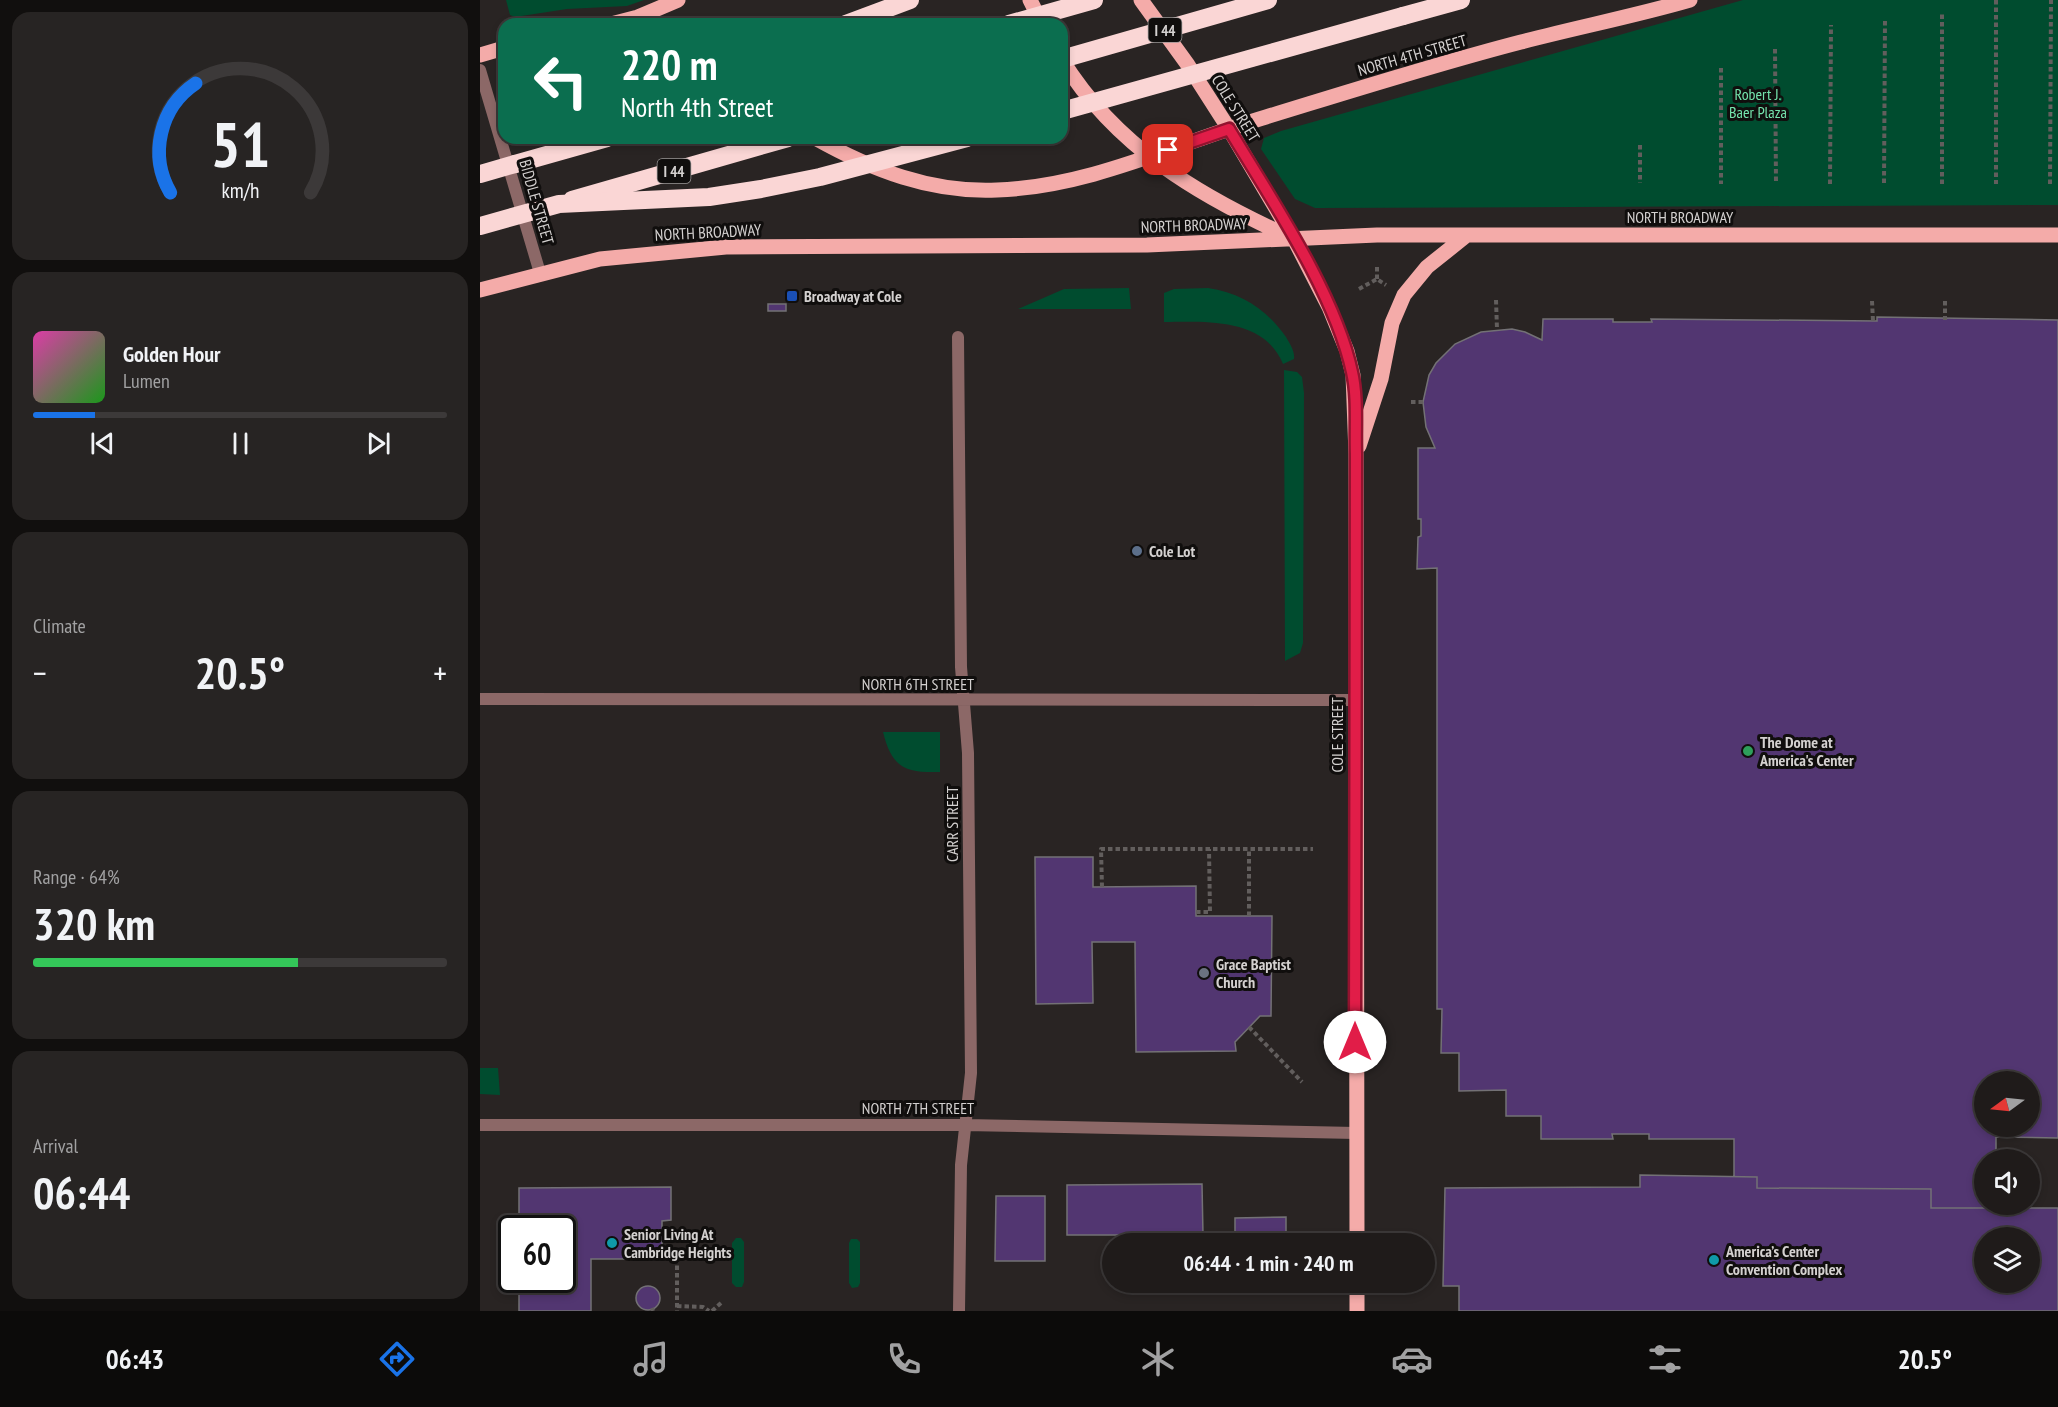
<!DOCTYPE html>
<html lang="en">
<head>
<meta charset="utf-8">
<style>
  :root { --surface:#1f1b1a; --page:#272423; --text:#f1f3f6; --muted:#a1a1a2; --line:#3c3939; --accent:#1a73e8 }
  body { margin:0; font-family:"PT Sans Narrow",sans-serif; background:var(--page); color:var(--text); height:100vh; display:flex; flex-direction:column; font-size:22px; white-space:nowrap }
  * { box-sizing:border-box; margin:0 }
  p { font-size:20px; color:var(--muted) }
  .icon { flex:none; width:33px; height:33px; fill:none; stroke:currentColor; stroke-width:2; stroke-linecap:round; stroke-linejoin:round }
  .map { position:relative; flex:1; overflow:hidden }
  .details { display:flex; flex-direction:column; gap:12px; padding:12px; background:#110f0e; width:480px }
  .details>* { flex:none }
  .hud { position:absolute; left:18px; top:18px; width:570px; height:126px; border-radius:18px; box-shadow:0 3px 9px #0003,0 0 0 2px var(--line); background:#0b6e4f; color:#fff; overflow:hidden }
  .needle { width:39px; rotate:255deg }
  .controls { position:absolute; left:1494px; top:1071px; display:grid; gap:12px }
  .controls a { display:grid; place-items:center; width:66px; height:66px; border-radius:50%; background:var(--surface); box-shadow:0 3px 9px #0003,0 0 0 2px var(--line); font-size:30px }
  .speed { position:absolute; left:18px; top:1215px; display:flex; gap:12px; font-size:30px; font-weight:700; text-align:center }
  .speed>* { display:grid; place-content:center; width:78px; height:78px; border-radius:50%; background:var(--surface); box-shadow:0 3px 9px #0003,0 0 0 2px var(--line); line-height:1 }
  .speed .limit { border:3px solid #111; border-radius:9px; background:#fff; color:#111 }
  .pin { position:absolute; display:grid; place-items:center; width:51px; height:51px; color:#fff; margin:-26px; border-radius:12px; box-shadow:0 3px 9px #0006 }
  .me { position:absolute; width:66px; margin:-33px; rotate:0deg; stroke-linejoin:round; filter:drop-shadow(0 0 4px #0008) }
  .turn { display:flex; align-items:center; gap:21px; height:126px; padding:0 24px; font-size:27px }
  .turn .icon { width:78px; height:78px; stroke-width:2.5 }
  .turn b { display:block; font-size:42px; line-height:51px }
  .big { font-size:45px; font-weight:800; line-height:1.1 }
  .details .widget { flex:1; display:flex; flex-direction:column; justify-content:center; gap:9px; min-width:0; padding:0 21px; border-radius:18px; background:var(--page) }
  .details .dial { align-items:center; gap:0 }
  .dial svg { height:156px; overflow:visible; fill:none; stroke:var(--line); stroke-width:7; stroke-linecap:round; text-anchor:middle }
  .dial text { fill:var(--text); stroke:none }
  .song { display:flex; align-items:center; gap:18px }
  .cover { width:72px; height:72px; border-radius:9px; background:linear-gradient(135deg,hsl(320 70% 55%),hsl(120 70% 35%)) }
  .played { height:6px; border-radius:3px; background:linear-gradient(90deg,var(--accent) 15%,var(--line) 15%) }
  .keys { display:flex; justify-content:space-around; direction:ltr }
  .heat { display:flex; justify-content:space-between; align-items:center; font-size:33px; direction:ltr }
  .charge { height:9px; border-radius:4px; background:linear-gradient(90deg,#34c759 64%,var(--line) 0) }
  .trip { position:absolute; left:622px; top:1233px; width:333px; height:60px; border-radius:30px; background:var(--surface); box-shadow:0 3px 9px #0003,0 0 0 2px var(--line); font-weight:800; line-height:60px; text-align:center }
  .dock { display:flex; height:96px; justify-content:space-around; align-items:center; background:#0c0b0a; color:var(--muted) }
  .dock .icon { width:42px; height:42px }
  .dock .on { color:var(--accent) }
  .dock b { font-size:27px; color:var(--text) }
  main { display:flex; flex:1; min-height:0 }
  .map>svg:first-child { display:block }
  .green { fill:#004c2f }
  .building { fill:#523671; stroke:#737175; stroke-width:1.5; fill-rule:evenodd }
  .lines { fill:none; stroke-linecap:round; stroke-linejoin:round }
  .path { stroke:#625e5d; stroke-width:4; stroke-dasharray:4.5 3; stroke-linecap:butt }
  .minor { stroke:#8c6867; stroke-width:12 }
  .tertiary { stroke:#8c6867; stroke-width:12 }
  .primary { stroke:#f4aba9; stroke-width:15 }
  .motorway { stroke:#fad6d5; stroke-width:18 }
  .motorway-bridge { stroke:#fad6d5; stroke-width:18 }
  .route-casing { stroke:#92132f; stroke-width:15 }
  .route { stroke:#e11d48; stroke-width:10 }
  .transit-dot { fill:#1a4fb4; stroke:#100e0d; stroke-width:2 }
  .service-dot { fill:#5c6f8a; stroke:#100e0d; stroke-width:2 }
  .leisure-dot { fill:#2e9e5b; stroke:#100e0d; stroke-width:2 }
  .worship-dot { fill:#6b7280; stroke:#100e0d; stroke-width:2 }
  .culture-dot { fill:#0f9aa8; stroke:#100e0d; stroke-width:2 }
  .labels { text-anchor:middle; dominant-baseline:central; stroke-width:6; stroke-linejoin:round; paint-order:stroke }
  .shield { fill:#100e0d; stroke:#999696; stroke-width:1.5 }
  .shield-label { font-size:15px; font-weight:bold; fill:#d4d1d0 }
  .street-label { font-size:16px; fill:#d4d1d0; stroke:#100e0d }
  .park-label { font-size:16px; fill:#75e5ae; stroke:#100e0d }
  .poi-label { font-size:16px; font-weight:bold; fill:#d4d1d0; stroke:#100e0d; text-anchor:start }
</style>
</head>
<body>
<main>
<section class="details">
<div class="widget dial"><svg viewBox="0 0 100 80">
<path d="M14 69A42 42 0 1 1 86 69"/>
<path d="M14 69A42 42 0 0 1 27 13" stroke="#1a73e8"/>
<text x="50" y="56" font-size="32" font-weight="700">51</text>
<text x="50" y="72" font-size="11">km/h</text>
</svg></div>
<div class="widget">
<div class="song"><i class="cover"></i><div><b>Golden Hour</b><p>Lumen</p></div></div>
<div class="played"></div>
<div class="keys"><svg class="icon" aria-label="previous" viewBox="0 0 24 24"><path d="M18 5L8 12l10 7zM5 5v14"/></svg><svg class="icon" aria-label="pause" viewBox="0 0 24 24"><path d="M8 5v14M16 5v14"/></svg><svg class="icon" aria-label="next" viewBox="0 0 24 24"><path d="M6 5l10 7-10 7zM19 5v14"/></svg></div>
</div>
<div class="widget"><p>Climate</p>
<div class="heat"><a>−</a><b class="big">20.5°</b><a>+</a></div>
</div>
<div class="widget"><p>Range · 64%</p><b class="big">320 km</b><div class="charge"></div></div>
<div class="widget"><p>Arrival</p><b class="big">06:44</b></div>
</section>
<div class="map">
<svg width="1578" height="1311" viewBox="0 0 1578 1311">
  <rect width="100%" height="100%" fill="#292423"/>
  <path class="green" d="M26 0H164L147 6 87 9 35 17 30 15Z
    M1263 0H1578V205L835 208 815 199 781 149 784 138 801 131Z
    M649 288 651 309H538L584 289Z
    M728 288C762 293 786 309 806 337 810 344 815 351 814 359L803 364C784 317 725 322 684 322V293L694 289Z
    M804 370 817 372 822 377 824 393 823 643 820 653 805 661Z
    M403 732H460V772C425 773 412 768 403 732Z
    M0 1068H18L20 1095 0 1094Z
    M256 1238H261L264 1242V1282L262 1287H256L252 1283V1243Z
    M371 1239H377L380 1242V1283L378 1287 372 1288 369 1283V1243Z"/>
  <path class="building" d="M288 304H306V311H288Z
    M1397 317 1578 320V1138L1516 1137V1160H1504V1204H1515V1208H1451V1189L1277 1188V1177H1254V1139H1169V1134H1132L1133 1139H1061V1116H1026V1090L979 1091V1053H961L962 1009H957V568L937 569 938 537 941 536V519H938V448H955L946 427 943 402 949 375 956 363 975 344 1001 332 1032 329 1045 332 1062 340 1063 319H1133V322H1172L1171 319 1397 321ZM1504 1082H1550V1126H1504Z
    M555 857H613V887L716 886V916H792L791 1016H780L755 1042 756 1051 656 1052 655 942H612L613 1003 556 1004Z
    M1160 1175 1277 1177V1188L1451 1189V1208H1578V1311H979V1286H963L965 1188 1160 1187ZM1504 1238H1550V1282H1504Z
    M722 1184 723 1235H587V1185Z
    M191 1187V1220L182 1221V1259H111V1311H39V1280H82V1228H39V1188Z
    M516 1196H565V1261H515Z
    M806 1217V1244H755V1218Z
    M756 1282H806V1291L756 1292Z
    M156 1298a12 12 0 1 1 24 0a12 12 0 1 1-24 0Z"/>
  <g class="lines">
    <path class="path" d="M1516 0V184
      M1295 49 1296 183
      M1241 68V184
      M1160 145V183
      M1404 183 1405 19
      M1350 184 1351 25
      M1462 184V14
      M1570 184 1571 0
      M897 279V267
      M879 289 897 279 906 285
      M1016 300 1017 329
      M1392 301 1393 321
      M1465 301V320
      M931 402H943
      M622 887 621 849H833
      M716 912H730L729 849
      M769 916V849
      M769 1027 822 1082
      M182 1258H197V1311
      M197 1306 223 1307 229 1311
      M172 1308 173 1311
      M232 1311 241 1303"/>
    <path class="minor" d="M478 337 481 667 488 753 491 1073 481 1165 479 1311
      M0 699 875 700
      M0 1125H485L876 1133"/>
    <path class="tertiary" d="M0 70 60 273"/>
    <path class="primary" d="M550 0 562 24
      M661 0 708 65 749 129 814 239 849 307 867 351 873 375 876 454 877 1244
      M131 24 158 17 198 0
      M0 55 24 48
      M582 60C636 147 719 196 810 237
      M335 138C392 170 451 193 517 190 610 187 698 143 786 117 871 91 956 64 1041 42 1098 27 1155 16 1210 0
      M0 290 120 259 246 247 667 245 897 235H1578
      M879 446 901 379 912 323 924 295 947 267 987 235
      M877 1282V1311"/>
    <path class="motorway" d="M923 16 981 0
      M366 24 430 0
      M35 164 127 138
      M92 200 308 138"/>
    <path class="motorway-bridge" d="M529 24 614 0
      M582 59 788 0
      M582 111 923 16
      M0 174 35 164
      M0 226 79 204 229 197 281 189 340 177 487 138"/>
  </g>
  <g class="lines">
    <g class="route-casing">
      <path id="route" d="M688 150 749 129C791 199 855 293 872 372 878 398 875 427 876 454L875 1042"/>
    </g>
    <use href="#route" class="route"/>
  </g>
  <rect class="transit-dot" x="306" y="290" width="12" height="12" rx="3"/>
  <circle class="service-dot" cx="657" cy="551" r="6"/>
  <circle class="leisure-dot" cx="1268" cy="751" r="6"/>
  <circle class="worship-dot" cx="724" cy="973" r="6"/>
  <g class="culture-dot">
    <circle cx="132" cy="1243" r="6"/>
    <circle cx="1234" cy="1260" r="6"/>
  </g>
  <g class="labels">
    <g class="shield">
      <rect x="668.5" y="18" width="33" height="24" rx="4.5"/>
      <rect x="177.5" y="159" width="33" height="24" rx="4.5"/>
    </g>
    <g class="shield-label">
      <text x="685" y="30">I 44</text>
      <text x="194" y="171">I 44</text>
    </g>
    <g class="street-label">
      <text transform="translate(932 55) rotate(-16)">NORTH 4TH STREET</text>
      <text transform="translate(756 108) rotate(58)">COLE STREET</text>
      <text transform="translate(57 202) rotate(74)">BIDDLE STREET</text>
      <text x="1200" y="217">NORTH BROADWAY</text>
      <text transform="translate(714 225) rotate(-2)">NORTH BROADWAY</text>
      <text transform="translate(228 232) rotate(-3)">NORTH BROADWAY</text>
      <text x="438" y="684">NORTH 6TH STREET</text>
      <text transform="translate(857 735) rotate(-90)">COLE STREET</text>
      <text transform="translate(472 824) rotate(-90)">CARR STREET</text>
      <text x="438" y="1108">NORTH 7TH STREET</text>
    </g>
    <g class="park-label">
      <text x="1278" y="94">Robert J.<tspan x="1278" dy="18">Baer Plaza</tspan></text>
    </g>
    <g class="poi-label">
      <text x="324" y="296">Broadway at Cole</text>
      <text x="669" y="551">Cole Lot</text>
      <text x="1280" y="742">The Dome at<tspan x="1280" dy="18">America's Center</tspan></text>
      <text x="736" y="964">Grace Baptist<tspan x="736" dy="18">Church</tspan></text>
      <text x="144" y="1234">Senior Living At<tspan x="144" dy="18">Cambridge Heights</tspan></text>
      <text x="1246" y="1251">America’s Center<tspan x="1246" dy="18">Convention Complex</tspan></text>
    </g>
  </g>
</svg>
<div class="controls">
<a><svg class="needle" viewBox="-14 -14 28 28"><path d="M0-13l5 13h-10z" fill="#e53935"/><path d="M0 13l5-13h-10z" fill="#a1a1a2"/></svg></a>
<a><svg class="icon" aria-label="sound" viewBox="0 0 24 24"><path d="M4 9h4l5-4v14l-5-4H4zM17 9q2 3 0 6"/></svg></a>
<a><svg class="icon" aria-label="layers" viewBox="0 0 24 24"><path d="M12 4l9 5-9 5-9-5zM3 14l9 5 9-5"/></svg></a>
</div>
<div class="speed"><div class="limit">60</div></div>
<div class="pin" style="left:688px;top:150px;background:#d93025"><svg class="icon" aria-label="arrive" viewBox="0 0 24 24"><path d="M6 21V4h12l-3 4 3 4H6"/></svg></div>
<svg class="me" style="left:875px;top:1042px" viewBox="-20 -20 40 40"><circle r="19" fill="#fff"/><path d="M0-13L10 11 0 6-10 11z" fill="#e11d48"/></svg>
<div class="trip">06:44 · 1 min · 240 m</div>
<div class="hud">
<div class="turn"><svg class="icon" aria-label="left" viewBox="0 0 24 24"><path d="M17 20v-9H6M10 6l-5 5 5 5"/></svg><div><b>220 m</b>North 4th Street</div></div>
</div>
</div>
</main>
<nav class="dock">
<b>06:43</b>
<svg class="icon on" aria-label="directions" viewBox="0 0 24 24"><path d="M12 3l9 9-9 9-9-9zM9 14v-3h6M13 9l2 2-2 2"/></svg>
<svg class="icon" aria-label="music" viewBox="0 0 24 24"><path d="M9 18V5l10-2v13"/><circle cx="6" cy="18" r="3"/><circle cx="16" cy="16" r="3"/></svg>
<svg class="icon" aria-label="phone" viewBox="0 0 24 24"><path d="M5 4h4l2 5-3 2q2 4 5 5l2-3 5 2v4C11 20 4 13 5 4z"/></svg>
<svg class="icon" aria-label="climate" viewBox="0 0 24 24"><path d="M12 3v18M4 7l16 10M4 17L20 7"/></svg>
<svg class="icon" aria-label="car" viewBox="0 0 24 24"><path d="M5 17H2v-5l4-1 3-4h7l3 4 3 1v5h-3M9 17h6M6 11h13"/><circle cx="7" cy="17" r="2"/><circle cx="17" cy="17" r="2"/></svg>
<svg class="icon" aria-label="filters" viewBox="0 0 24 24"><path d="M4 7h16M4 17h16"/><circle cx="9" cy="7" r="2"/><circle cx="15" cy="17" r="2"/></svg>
<b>20.5°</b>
</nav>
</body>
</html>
